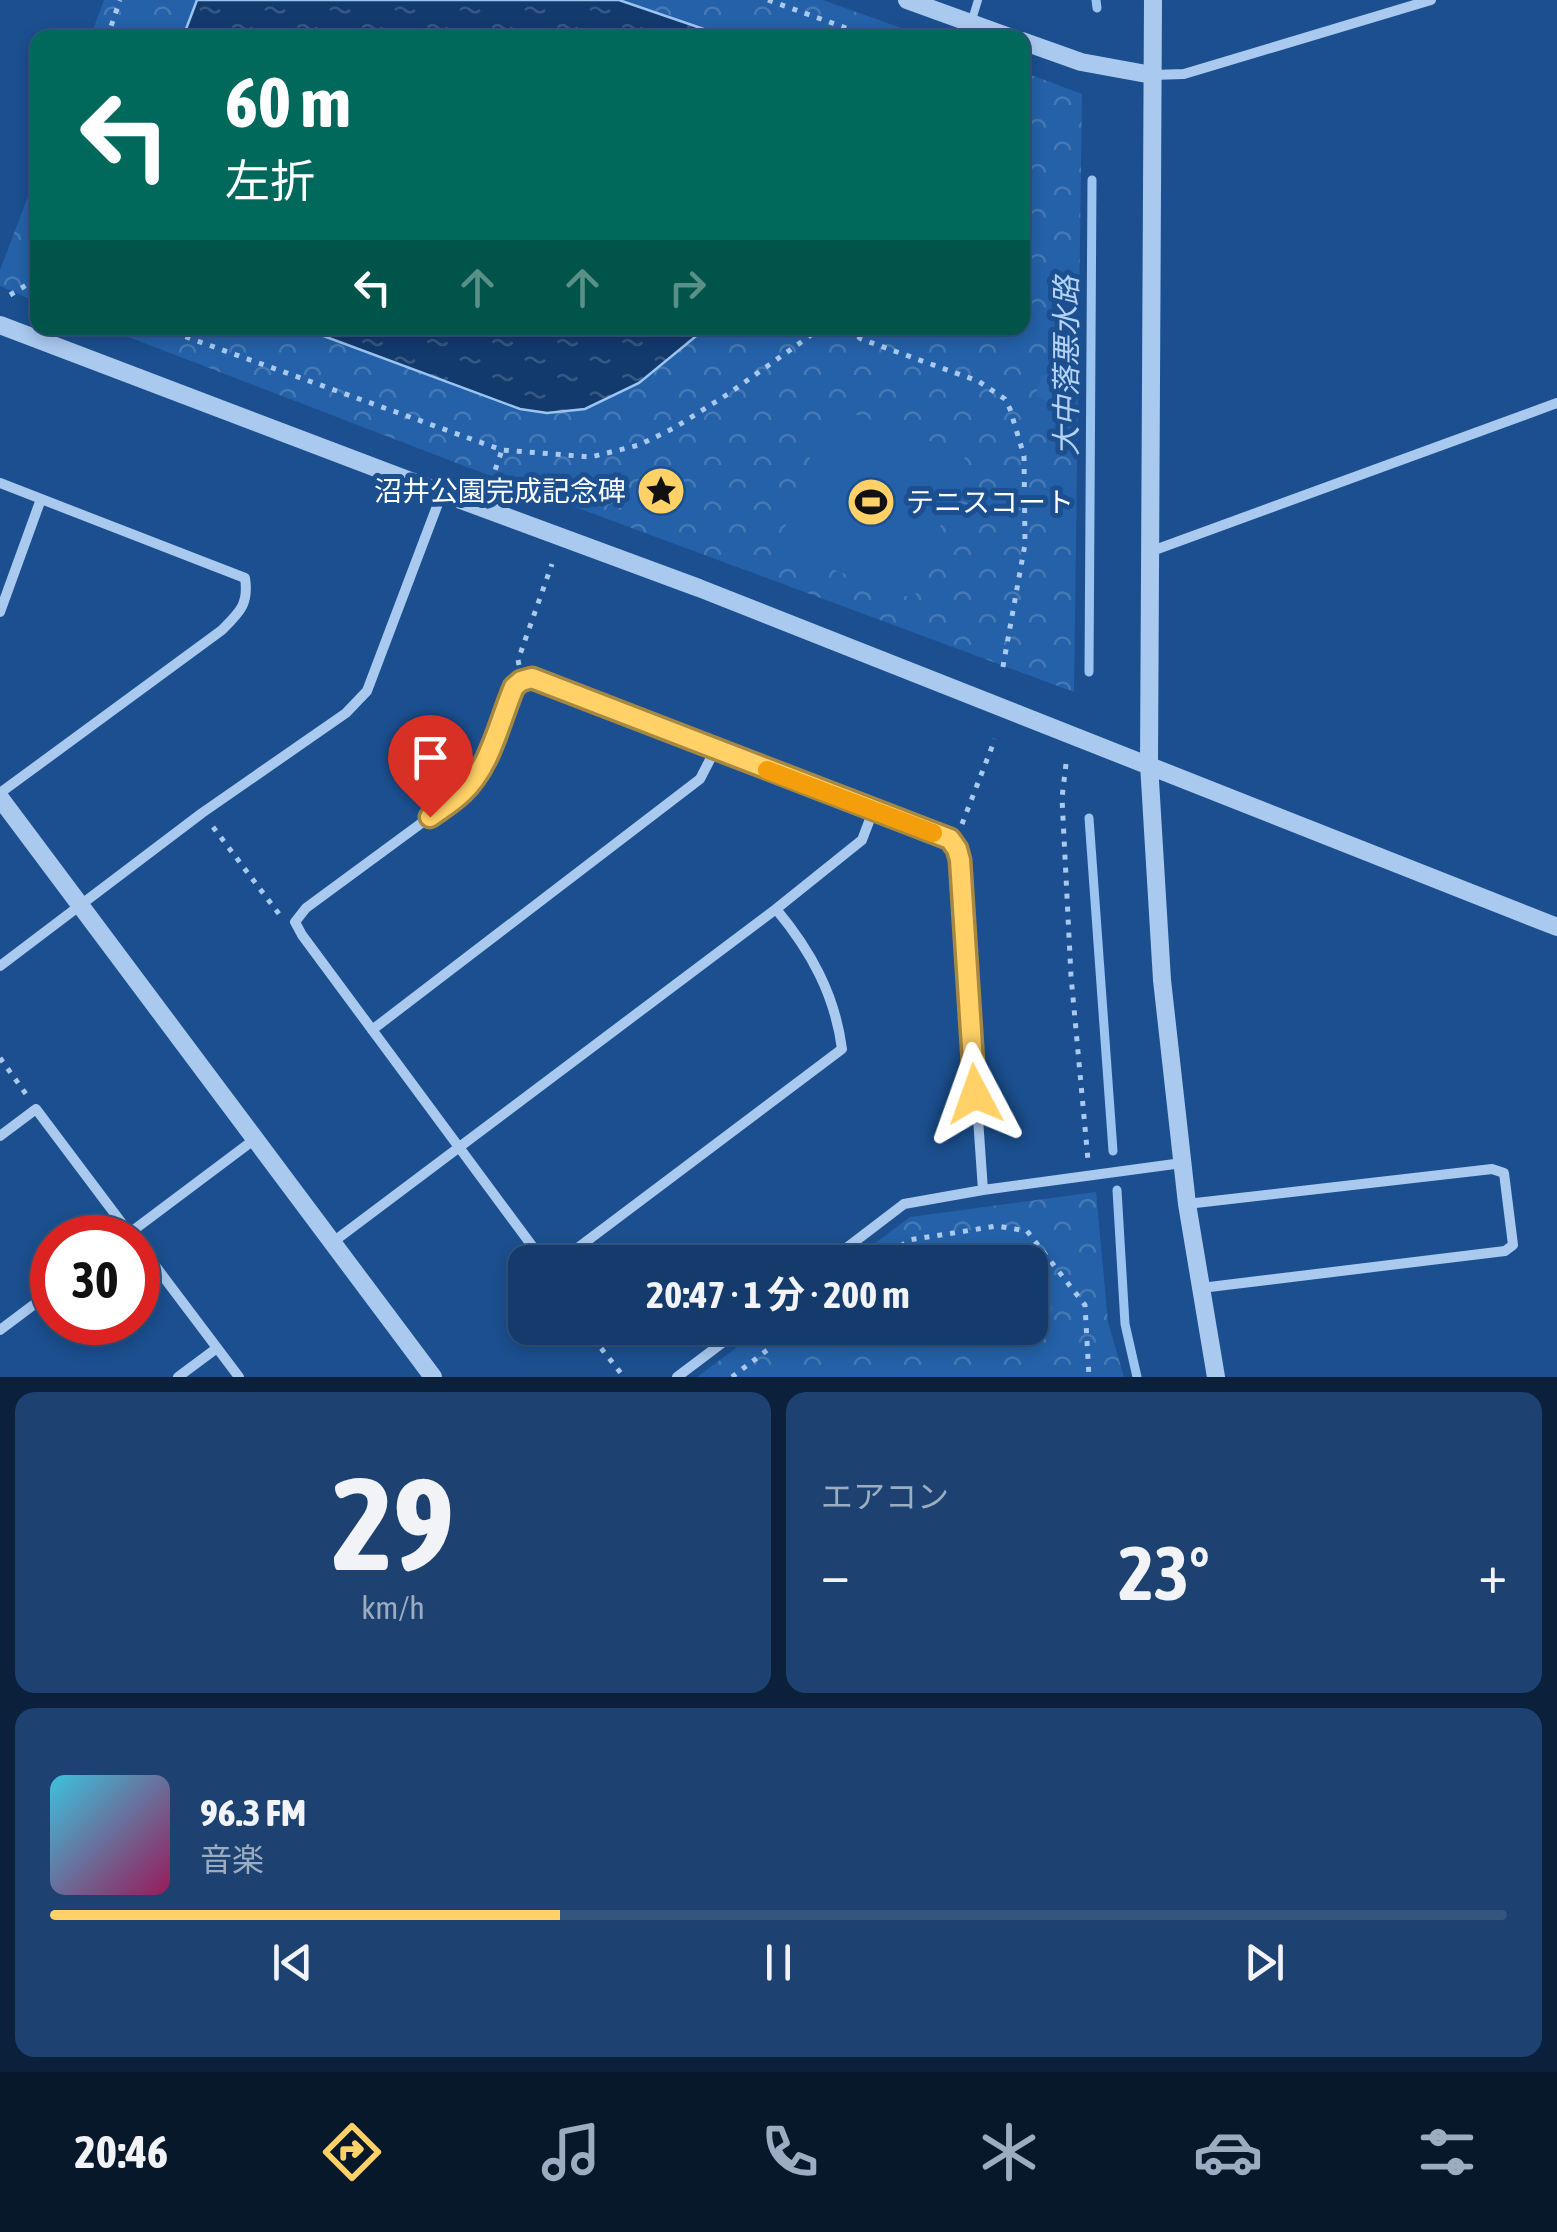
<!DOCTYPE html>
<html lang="ja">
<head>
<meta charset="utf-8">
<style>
  :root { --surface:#143b6b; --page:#1d4271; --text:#f1f3f6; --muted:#9dadc1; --line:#33557e; --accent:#ffd166 }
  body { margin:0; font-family:"Asap Condensed","Noto Sans JP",sans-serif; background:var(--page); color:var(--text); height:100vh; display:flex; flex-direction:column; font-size:38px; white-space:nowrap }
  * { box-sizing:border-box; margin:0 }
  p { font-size:32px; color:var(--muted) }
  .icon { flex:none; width:55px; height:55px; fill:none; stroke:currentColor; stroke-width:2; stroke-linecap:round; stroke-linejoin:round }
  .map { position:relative; height:1377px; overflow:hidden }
  .sheet { display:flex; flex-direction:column; gap:15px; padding:15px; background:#0b203b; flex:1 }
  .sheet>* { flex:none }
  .banner { position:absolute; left:30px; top:30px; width:1000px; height:305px; border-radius:20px; box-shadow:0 5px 15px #0003,0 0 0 2px var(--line); background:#00695c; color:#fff; overflow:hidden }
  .speed { position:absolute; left:30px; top:1215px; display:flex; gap:20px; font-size:50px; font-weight:700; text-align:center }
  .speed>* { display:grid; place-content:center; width:130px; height:130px; border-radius:50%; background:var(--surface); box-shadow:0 5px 15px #0003,0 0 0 2px var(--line); line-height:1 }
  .speed .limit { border:15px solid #d22; background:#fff; color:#111 }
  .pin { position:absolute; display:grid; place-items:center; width:85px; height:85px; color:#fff; margin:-102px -42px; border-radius:50% 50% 50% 0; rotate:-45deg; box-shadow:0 0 10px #0007 }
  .pin .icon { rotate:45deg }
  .me { position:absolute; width:110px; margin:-55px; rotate:356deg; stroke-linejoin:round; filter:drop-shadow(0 0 8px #0008) }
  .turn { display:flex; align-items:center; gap:35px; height:210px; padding:0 30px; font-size:45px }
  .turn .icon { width:130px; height:130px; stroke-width:2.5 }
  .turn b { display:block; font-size:70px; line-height:85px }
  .lanes { display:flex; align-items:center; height:95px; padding:0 30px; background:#0003; justify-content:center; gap:50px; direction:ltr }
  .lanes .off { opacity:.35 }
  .big { font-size:75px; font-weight:700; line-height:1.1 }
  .sheet .card { flex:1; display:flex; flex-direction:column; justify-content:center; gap:15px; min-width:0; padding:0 35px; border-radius:20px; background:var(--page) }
  .sheet .dial { align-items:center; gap:0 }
  .dial b { font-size:130px; line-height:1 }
  .song { display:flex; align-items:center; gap:30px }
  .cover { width:120px; height:120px; border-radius:15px; background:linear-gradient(135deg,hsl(190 70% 55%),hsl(330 70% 35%)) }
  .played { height:10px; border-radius:5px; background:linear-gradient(90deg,var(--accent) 35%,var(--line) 35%) }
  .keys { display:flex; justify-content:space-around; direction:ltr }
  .heat { display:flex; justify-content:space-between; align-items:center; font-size:55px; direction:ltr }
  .sheet .tiles { flex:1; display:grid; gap:15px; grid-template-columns:1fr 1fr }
  .card:last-child { grid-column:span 2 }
  .trip { position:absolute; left:508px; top:1245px; width:540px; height:100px; border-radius:20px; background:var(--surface); box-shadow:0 5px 15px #0003,0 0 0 2px var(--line); font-weight:700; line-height:100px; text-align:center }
  .tab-bar { display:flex; height:160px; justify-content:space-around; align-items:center; background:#08182b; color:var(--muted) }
  .tab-bar .icon { width:70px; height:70px }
  .tab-bar .on { color:var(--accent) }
  .tab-bar b { font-size:45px; color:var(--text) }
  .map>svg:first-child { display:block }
  .forest { fill:url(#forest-crowns) }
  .pitch { fill:#2461a8 }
  .water { fill:url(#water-ripples); stroke:#9cc4f0; stroke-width:2.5 }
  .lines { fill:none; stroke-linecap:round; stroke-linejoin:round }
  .stream { stroke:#9cc4f0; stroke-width:9 }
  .building { fill:#2a66ad }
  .path { stroke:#a9c9ee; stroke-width:5; stroke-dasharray:5 8; stroke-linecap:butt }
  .service { stroke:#a9c9ee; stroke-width:8 }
  .minor { stroke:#a9c9ee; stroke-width:10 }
  .tertiary { stroke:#a9c9ee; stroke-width:18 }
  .route-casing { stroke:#a68842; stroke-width:25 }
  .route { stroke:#ffd166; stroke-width:18 }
  .slow { stroke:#f59e0b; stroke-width:18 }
  .labels { text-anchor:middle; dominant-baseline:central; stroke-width:10; stroke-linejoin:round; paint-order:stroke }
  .poi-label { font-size:28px; fill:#fff; stroke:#1b4f8f; text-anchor:end }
  .water-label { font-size:30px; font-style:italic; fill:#b5d3f5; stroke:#1b4f8f }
</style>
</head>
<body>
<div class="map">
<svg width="1557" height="1377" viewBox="0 0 1557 1377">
  <defs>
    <pattern id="forest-crowns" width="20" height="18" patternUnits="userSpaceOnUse" patternTransform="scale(2.5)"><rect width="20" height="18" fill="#2461a8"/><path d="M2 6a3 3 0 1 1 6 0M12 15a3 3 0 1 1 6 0" fill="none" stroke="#4579b5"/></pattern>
    <pattern id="water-ripples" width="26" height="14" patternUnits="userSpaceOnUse" patternTransform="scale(2.5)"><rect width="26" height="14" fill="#123a6d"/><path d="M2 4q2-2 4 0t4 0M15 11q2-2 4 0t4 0" fill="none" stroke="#365883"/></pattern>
  </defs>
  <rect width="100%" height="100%" fill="#1b4f8f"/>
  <path class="forest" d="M104 0H823L926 37 90 38Z
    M1023 72 1082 94 1074 692 467 467 105 328H1022Z
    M37 173V302L0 286V270Z
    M1096 1192 1108 1322 1124 1377H697L763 1328H1030V1262H850L910 1217Z"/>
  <path class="pitch" d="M829 405 966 454 914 599 777 549Z"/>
  <path class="water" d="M197 0H619L727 37H183Z
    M302 328H706L639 383 585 409 547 413 520 409Z"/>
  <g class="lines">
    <path class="stream" d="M1096 0 1097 8
      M1089 672 1092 180
      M1089 818 1113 1151
      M1117 1190 1125 1324 1137 1377"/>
  </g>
  <path class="building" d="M1042 374 1058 378 1050 403 1035 396Z
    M1030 1277 1049 1298 1047 1300 1055 1309 1046 1317 1039 1309 1036 1312 1030 1306Z"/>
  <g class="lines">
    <path class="path" d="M768 0 874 38
      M107 38 120 0
      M10 295 38 278
      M161 328 502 450 591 457 639 445 674 428 728 394 821 328
      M848 328 861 339 978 381 1005 399 1010 409 1024 456 1025 544 1002 672
      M491 482 502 450
      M519 665 518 660 552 564
      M1066 764 1062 798 1071 976 1088 1160
      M962 824 995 739
      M213 827 279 914
      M0 1058 26 1094
      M880 1262 909 1240 997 1226 1027 1231 1085 1305 1089 1377
      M585 1328 624 1377
      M732 1377 796 1328"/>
    <path class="service" d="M971 23 978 0"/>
    <path class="minor" d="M1152 75 1184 74 1431 0
      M0 483 245 578C249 604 240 612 222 630L0 793
      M1152 551 1557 403
      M0 612 41 499
      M0 966 202 813 346 713 367 691 442 493
      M372 1030 700 779 715 750
      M0 1136 36 1109 133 1238
      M1187 1204 1492 1169 1504 1173 1513 1245 1505 1251 1201 1288
      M123 1238 255 1139
      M333 1242 776 909 862 840 873 811
      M138 1243 239 1377
      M544 1262 302 935 295 922 306 908 461 794 485 763 514 687 521 681 532 679 950 839 957 849 960 860 983 1190
      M559 1262 842 1049C835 995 811 951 776 909
      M828 1262 904 1204 983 1190 1182 1163
      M0 1330 52 1291
      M178 1377 217 1348
      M677 1377 742 1328"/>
    <path class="tertiary" d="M907 0 1012 38
      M1153 0 1149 764 1162 980 1187 1204 1216 1377
      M1022 41 1081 62 1152 75
      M0 325 442 493 699 588 1557 927
      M0 798 433 1377"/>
  </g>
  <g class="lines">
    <g class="route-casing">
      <path id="route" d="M430 817C441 809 453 802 462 793 491 766 499 722 514 687L521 681 532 678 950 839 957 849 960 860 975 1094"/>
    </g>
    <use href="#route" class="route"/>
    <path class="slow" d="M767 770 933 833"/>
  </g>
  <defs>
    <g id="sight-disc" transform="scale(2.5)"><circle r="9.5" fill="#ffd166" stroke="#1b4f8f"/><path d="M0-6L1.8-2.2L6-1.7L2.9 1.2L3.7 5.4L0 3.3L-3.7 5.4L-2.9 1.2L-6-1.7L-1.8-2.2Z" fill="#111"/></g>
    <g id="stadium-disc" transform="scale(2.5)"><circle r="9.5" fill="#ffd166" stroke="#1b4f8f"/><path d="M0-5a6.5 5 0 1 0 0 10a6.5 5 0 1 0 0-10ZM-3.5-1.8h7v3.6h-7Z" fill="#111"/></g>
  </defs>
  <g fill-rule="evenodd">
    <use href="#sight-disc" x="661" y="491"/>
    <use href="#stadium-disc" x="871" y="502"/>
  </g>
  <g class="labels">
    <g class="poi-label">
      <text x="626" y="491">沼井公園完成記念碑</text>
      <text x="906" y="502" text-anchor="start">テニスコート</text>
    </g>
    <g class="water-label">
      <text transform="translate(1066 366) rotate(-90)">大中落悪水路</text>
    </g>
  </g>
</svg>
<div class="speed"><div class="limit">30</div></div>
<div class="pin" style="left:430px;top:817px;background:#d93025"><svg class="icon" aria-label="arrive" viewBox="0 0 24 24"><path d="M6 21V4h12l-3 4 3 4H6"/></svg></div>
<svg class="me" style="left:975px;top:1094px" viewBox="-20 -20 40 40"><path d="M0-17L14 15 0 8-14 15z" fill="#ffd166" stroke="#fff" stroke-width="4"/></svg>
<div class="trip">20:47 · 1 分 · 200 m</div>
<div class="banner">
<div class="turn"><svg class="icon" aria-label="left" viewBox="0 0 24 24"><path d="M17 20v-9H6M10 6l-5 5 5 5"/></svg><div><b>60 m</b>左折</div></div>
<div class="lanes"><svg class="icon" aria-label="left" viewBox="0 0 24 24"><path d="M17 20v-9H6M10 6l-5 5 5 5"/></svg><svg class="icon off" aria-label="ahead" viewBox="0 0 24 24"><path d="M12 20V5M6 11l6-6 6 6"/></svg><svg class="icon off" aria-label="ahead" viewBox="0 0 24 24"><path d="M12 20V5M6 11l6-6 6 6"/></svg><svg class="icon off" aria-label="right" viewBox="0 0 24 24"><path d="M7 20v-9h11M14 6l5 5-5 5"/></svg></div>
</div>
</div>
<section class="sheet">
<div class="tiles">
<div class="card dial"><b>29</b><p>km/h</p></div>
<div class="card"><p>エアコン</p>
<div class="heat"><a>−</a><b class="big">23°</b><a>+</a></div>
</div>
<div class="card">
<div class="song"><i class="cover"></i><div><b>96.3 FM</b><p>音楽</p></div></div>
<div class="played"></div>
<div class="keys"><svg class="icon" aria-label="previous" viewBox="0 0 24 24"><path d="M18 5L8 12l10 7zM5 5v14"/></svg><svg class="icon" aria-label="pause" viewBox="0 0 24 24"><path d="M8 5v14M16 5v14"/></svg><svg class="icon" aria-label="next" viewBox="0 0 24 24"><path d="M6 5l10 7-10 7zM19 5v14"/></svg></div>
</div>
</div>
</section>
<nav class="tab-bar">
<b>20:46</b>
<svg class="icon on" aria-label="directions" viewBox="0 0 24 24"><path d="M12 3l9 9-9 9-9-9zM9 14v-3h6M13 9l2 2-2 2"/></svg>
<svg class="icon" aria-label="music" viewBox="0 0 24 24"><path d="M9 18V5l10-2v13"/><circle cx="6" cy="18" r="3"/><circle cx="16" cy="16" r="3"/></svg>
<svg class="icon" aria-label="phone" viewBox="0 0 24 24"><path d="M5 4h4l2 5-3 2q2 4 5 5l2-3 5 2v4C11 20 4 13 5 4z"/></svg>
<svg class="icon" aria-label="climate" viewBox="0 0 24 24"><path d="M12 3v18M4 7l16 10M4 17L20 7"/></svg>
<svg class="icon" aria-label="car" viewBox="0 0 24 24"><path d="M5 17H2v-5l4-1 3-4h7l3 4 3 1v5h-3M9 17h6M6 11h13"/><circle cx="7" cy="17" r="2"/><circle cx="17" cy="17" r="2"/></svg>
<svg class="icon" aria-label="filters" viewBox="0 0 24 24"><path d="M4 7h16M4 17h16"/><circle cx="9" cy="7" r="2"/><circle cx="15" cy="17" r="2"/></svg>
</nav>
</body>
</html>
